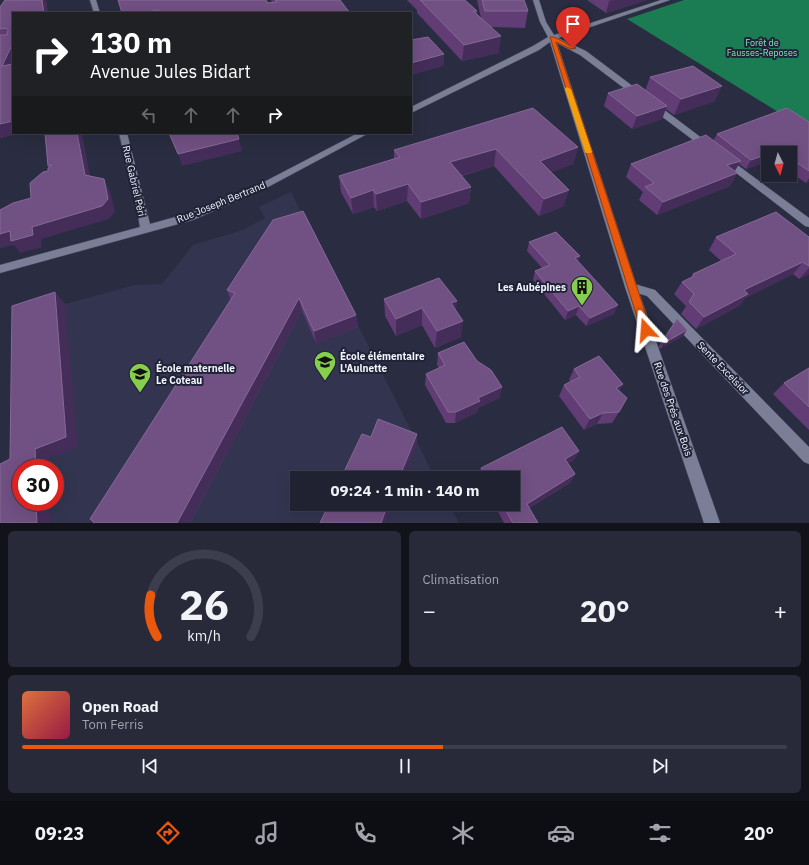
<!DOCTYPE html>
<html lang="fr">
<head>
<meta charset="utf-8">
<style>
  :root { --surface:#202131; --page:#282939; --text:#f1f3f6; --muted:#a2a3ab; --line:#3d3e4d; --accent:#ea580c }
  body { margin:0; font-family:"IBM Plex Sans",sans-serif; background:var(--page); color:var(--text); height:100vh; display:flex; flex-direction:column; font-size:15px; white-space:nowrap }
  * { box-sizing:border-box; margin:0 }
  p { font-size:13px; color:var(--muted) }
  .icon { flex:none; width:22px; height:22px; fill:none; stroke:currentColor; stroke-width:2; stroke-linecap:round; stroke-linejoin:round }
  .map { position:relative; height:523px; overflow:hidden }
  .details { display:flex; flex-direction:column; gap:8px; padding:8px; background:#12121b; flex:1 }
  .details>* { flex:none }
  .top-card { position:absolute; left:12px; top:12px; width:400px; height:122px; border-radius:0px; box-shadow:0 4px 16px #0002,0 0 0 1px var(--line); background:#202124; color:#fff; overflow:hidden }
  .needle { width:26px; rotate:174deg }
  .buttons { position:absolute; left:761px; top:146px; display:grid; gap:8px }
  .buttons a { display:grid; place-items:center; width:36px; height:36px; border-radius:0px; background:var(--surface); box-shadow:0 4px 16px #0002,0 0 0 1px var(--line); font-size:20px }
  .speed { position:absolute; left:12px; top:459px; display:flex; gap:8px; font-size:20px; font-weight:700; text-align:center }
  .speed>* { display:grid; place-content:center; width:52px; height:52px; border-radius:50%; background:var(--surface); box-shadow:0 4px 16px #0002,0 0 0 1px var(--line); line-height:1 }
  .speed .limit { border:6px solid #d22; background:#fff; color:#111 }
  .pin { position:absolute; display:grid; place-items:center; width:34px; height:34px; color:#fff; margin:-41px -17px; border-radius:50% 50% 50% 0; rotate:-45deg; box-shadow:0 0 4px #0007 }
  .pin .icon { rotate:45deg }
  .me { position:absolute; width:44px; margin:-22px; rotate:341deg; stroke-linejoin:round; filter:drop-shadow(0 0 3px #0008) }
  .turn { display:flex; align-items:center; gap:14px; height:84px; padding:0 12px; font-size:18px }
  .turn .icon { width:52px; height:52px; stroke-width:2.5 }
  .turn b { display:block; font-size:28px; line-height:34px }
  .lanes { display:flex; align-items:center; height:38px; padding:0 12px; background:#0003; justify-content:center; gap:20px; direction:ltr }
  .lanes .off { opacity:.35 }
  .big { font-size:30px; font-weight:700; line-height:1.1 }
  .details .tile { flex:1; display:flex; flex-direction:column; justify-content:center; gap:6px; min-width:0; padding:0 14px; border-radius:6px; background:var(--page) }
  .details .dial { align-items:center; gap:0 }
  .dial svg { height:104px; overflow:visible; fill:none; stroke:var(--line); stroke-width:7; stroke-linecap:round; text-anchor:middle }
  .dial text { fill:var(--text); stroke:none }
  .song { display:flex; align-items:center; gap:12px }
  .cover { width:48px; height:48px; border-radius:6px; background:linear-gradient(135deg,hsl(20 70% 55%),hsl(340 70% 35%)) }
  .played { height:4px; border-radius:2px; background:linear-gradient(90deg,var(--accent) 55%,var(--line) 55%) }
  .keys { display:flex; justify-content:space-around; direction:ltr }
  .heat { display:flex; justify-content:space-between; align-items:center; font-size:22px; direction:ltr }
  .details .tiles { flex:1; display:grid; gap:8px; grid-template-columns:1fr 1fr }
  .tile:last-child { grid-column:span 2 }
  .trip { position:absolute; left:290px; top:471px; width:230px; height:40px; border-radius:0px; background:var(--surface); box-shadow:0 4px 16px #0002,0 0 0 1px var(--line); font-weight:700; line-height:40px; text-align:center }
  .menu { display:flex; height:64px; justify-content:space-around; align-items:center; background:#0d0d14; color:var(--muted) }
  .menu .icon { width:28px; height:28px }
  .menu .selected { color:var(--accent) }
  .menu b { font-size:18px; color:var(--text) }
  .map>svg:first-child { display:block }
  .built { fill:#333550 }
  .forest { fill:#1b7b53 }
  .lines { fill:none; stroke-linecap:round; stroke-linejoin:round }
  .service-casing { stroke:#494a5b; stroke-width:1 }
  .minor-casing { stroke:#494a5b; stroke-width:1 }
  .service { fill:#7b7e97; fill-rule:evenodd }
  .minor { fill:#7b7e97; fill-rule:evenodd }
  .wall { fill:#623c74 }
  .shaded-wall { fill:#452d5a }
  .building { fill:#715083; stroke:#866997 }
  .route { fill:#ea580c; stroke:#983908 }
  .slow { fill:#f59e0b }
  .labels { text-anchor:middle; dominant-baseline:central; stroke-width:4; stroke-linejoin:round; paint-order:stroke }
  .far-park-label { font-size:9px; fill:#79f0b6; stroke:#202236 }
  .street-label { font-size:10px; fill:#f2f4ff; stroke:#202236 }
  .poi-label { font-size:10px; font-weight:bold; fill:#f2f4ff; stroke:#202236; text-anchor:start }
</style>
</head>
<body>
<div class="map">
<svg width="809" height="523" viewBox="0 0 809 523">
  <rect width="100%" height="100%" fill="#2a2c41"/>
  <path class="built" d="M291 192 435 478H297V504H449L459 523H0L21 502H55V468H24L23 318 65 304 135 285 162 284 193 245 243 230 265 218 259 207Z"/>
  <path class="forest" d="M684 0H809V131L627 19Z"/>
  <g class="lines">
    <g class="service-casing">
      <path id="service" d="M631 283 655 290 809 447V464L804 462 647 296 627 290 625 287 627 284Z"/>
    </g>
    <g class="minor-casing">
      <path id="minor" d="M90 0H96L100 13H94Z
        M533 0H539L546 22 554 35 661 0H670L558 38 586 51 711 145 713 147 711 149H705L580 55 557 43 637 287 720 523H704L625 287 550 42 539 50 411 113V107L533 46 548 37 540 22Z
        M119 133H127L150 224 186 214 262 183 358 133H369L268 187 193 220 0 273V265L140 227 136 205Z
        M725 157 728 158 809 218V227L805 226 722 162 720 160 722 158Z"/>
    </g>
    <use href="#service" class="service"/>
    <use href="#minor" class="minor"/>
  </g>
  <path class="wall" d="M5 0H46L48 13H13V133H20L0 138V7Z
    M271 0H340L268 3 272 2Z
    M407 0H465L477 11V14L481 18 477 0H524L528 11 525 28 491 27 499 53 462 61 417 13V10Z
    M587 0H647L606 13Z
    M650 77 715 101 674 115 666 109 662 119 632 129 604 106 608 93 645 91Z
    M809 122V181L806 183 790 172V153H768V161L746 169 739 164 735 171 737 173 730 186 657 215 639 200 643 192 626 177 631 164 713 141 717 134Z
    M578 147 573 164 551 172 564 206 539 216 494 166 462 176 471 187 469 203 421 219 407 201 377 211 374 207 353 214 341 192 339 176 394 159V150Z
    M273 220 356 315 358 327 316 343 302 310 190 523H93V522L90 519 231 300 227 290Z
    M716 237H809V274L799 279 793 274 745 298 739 306 696 329 681 314 686 306 674 294 682 282 691 278 693 274 721 261 709 250Z
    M529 242 580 256 578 261 614 314 586 326 576 315 565 320 533 280 535 271 542 268 527 251Z
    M384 299 456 310 461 337 435 348 422 325 396 336 385 316Z
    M677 319 683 336 660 349 659 346Z
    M438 353 477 361 502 387 499 398 478 408 477 412 455 423H446L425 385 426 374 439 368 437 365Z
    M809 368V430L773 394 784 383Z
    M574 369 623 384 619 391V412L612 423 597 424 584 430 559 396 564 385 570 382 569 380Z
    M579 451 573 461 568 463 575 474 570 483 529 508 538 523H504L494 504H513V478H479L481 468Z"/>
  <path class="shaded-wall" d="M42 0H46L48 13H44Z
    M614 0H647L606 13 609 1Z
    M159 10 160 13H143Z
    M501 36 499 53 462 61 464 45Z
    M13 43V69L2 66Z
    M444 54V66L411 75V63Z
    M722 86 715 101 674 115 681 99Z
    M667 106 662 119 632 129 637 116Z
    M13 121V133H20L0 138V124Z
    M77 133H82L92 187 85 175Z
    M239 139 242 151 182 166 178 154Z
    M578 147 573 164 536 178 540 161Z
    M496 149 494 166 449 179 450 162Z
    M778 150 776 153H770Z
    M768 154V161L746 169 751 160Z
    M741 161 733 173 727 165Z
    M737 173 730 186 657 215 663 202Z
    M809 178V181L806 183Z
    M104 179 110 191 115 212 109 219 41 239 42 247 20 253 14 245 1 248H0V234L10 231Z
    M408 184 407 201 377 211 376 194Z
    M471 187 469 203 421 219V202Z
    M373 190 374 207 353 214 351 198Z
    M569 190 564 206 539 216 544 199Z
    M580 256 576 265 575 258Z
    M803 262 793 274 745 298 739 306 696 329 704 317 744 290Z
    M809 268V274L799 279Z
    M55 292 65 304 78 447 47 459 48 468H36L35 449Z
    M299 298 302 310 190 523H177Z
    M457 301 455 318 451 303Z
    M618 305 614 314 586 326 590 318Z
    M579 306 576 315 565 320 568 311Z
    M422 308V325L396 336V319Z
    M356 315 358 327 316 343 314 331Z
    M463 321 461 337 435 348 437 331Z
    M687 330 683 336 660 349 664 343Z
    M623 384 617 395 616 388Z
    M502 387 499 398 478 408 477 412 455 423 456 412 478 398Z
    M603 413 597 424 584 430 590 419Z
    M417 434V444L403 478H399Z
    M579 451 573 461 559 468 565 459Z
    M575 474 570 483 522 512 527 504Z
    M36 502H49L50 523H37Z
    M388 504H392L385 523H381Z"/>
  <path class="building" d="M5 0H42L44 13H13V43L2 66 13 64V121L0 124V35H7L8 30 6 28 0 29V7Z
    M118 0H266L268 3 277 2 275 0H340L350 13H160L159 10 143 13H122Z
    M420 0H465L477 11H473L501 36 464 45Z
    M482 0H524L528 11H485Z
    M428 37 444 54 411 63V40Z
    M693 66 722 86 681 99 650 77Z
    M637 84 667 106 637 116 608 93Z
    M533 108 578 147 540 161 569 190 544 199 496 149 450 162 471 187 421 202 408 184 376 194 373 190 351 198 339 176 400 157 394 150Z
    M787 108 809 122V171L790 158V153H782L778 150 770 153H768V154L751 160 717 134Z
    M45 133H77L85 175 104 179 108 199 102 206 32 227 33 235 11 241 10 231 0 234V210L13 203 31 198 30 183 43 172 48 171V168L52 165 48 166Z
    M169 133H237L239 139 178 154Z
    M706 135 741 161 727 165 737 173 663 202 645 187 654 183 631 164Z
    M303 211 356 315 314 331 299 298 177 523H93L94 522 90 519 235 293 227 290 273 220Z
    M776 212 809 237V266L803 262 744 290 748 294 704 317 689 302 694 294 682 282 694 276 693 274 736 254 716 237Z
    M556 232 580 256 575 258 618 305 590 318 579 306 568 311 535 271 550 265 529 242Z
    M439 278 457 301 451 303 463 321 437 331 422 308 396 319 384 299Z
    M55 292 66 437 35 449 36 468H21V502H36L37 523H0V464L10 459 12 306Z
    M677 319 687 330 664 343 663 340Z
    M464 342 477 361 491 370 502 387 478 398 480 401 456 412H448L426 374 445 365 438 353Z
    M599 356 623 384 616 388 627 398 619 412 603 413 590 419 564 385 580 377 574 369Z
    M809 368V407L784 383Z
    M378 419 417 434 399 478H341L362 434 371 437Z
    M562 427 579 451 565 459 575 474 527 504 538 523H513L502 504H513V478H487L481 468Z
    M329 504H388L381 523H320Z"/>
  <path class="route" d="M550 37H554L576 48 571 49 556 42 651 330 649 333 646 334 642 333 641 330Z"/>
  <path class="slow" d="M566 87 571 89 592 152 591 153H586L585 152 565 89Z"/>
  <defs>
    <g id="building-pin" transform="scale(1.15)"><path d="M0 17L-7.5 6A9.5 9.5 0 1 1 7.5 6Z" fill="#85cf4c" stroke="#202236"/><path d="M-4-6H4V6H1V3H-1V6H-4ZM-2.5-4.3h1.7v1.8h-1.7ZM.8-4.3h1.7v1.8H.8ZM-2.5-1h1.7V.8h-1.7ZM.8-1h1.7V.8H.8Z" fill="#111"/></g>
    <g id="school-pin" transform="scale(1.15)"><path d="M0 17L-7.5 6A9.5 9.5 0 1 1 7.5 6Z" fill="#85cf4c" stroke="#202236"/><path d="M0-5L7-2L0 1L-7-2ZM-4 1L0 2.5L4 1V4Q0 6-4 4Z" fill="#111"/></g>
  </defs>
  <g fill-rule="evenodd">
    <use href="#building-pin" x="582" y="287"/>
    <use href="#school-pin" x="325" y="362"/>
    <use href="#school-pin" x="140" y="374"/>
  </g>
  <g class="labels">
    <g class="far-park-label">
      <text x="762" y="42">Forêt de<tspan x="762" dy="10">Fausses-Reposes</tspan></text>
    </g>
    <g class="street-label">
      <text transform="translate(134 181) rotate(77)">Rue Gabriel Péri</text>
      <text transform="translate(221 202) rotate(-22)">Rue Joseph Bertrand</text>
      <text transform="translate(723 368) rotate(46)">Sente Excelsior</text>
      <text transform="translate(673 409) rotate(71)">Rue des Prés aux Bois</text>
    </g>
    <g class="poi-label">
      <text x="566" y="287" text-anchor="end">Les Aubépines</text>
      <text x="340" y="356">École élémentaire<tspan x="340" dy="12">L'Aulnette</tspan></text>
      <text x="156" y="368">École maternelle<tspan x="156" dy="12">Le Coteau</tspan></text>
    </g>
  </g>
</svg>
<div class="buttons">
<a><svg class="needle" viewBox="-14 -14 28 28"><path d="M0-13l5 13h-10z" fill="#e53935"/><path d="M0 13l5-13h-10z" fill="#a2a3ab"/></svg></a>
</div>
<div class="speed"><div class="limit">30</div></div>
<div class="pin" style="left:573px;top:48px;background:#d93025"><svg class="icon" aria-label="arrive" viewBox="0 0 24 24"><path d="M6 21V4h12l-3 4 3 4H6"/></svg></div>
<svg class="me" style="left:646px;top:330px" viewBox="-20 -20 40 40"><path d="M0-17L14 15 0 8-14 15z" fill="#ea580c" stroke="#fff" stroke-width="4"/></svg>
<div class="trip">09:24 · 1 min · 140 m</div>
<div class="top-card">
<div class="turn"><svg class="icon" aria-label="right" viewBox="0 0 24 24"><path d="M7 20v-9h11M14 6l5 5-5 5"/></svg><div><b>130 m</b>Avenue Jules Bidart</div></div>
<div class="lanes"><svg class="icon off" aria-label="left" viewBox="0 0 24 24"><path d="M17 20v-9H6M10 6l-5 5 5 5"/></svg><svg class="icon off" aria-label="ahead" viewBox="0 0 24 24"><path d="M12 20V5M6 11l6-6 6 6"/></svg><svg class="icon off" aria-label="ahead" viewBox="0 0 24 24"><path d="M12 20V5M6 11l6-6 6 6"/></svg><svg class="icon" aria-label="right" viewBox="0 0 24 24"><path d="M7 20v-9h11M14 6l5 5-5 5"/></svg></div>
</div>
</div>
<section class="details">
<div class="tiles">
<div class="tile dial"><svg viewBox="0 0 100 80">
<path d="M14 69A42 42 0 1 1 86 69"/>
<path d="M14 69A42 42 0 0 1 9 37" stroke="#ea580c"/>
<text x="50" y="56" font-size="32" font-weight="700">26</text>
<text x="50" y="72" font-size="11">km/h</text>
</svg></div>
<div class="tile"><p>Climatisation</p>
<div class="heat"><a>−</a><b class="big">20°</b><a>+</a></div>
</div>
<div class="tile">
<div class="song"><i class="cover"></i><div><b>Open Road</b><p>Tom Ferris</p></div></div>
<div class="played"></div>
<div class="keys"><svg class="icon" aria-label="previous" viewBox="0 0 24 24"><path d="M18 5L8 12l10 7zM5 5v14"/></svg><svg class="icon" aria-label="pause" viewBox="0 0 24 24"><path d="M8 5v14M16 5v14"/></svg><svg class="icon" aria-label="next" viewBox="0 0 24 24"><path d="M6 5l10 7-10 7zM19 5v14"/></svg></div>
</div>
</div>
</section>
<nav class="menu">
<b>09:23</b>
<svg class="icon selected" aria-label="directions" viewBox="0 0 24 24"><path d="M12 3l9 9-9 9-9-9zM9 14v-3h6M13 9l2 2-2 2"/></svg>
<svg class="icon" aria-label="music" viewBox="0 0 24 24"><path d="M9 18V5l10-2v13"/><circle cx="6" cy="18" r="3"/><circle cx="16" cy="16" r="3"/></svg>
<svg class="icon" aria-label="phone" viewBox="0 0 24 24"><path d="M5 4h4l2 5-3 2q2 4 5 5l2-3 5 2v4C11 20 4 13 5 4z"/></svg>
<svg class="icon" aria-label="climate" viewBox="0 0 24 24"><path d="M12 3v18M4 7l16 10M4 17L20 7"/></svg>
<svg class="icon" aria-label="car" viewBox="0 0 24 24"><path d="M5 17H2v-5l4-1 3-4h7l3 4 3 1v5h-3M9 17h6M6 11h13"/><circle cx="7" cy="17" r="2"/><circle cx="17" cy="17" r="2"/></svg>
<svg class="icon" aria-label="filters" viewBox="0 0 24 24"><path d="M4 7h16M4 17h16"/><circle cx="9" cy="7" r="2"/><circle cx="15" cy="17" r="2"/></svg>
<b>20°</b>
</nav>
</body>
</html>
